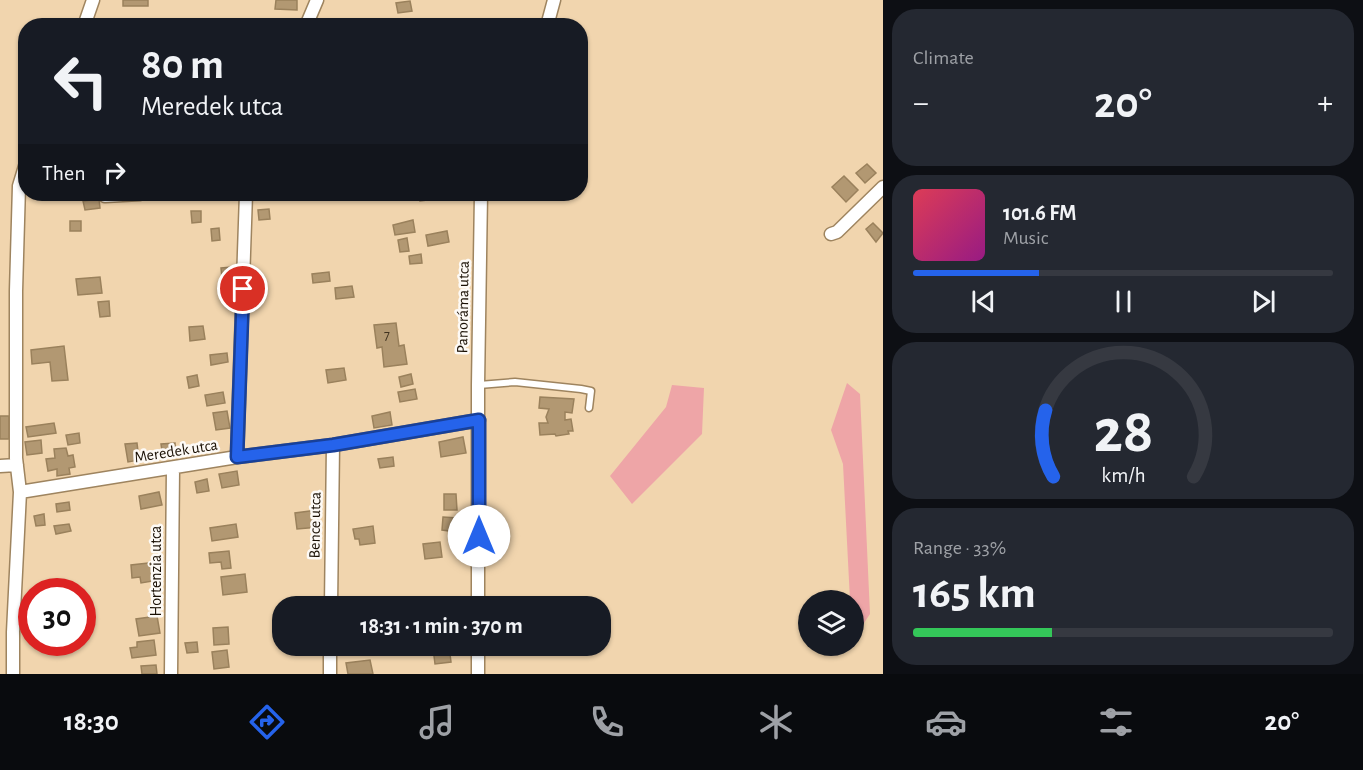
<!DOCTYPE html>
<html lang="en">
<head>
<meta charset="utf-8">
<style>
  :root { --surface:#171b24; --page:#242831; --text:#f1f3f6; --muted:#9ea1a6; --line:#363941; --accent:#2563eb }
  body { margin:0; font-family:"Alegreya Sans",sans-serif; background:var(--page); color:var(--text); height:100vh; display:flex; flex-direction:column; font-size:22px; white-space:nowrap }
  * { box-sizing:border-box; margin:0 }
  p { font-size:20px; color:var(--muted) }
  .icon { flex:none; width:33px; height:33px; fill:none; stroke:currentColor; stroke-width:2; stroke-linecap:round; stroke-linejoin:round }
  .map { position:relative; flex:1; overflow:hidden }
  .details { display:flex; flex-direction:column; gap:9px; padding:9px; background:#0d0f14; width:480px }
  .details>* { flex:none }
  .hud { position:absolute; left:18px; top:18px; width:570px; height:183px; border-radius:24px; box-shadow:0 2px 4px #0004; background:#171b24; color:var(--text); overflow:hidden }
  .fabs { position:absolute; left:798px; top:590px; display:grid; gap:12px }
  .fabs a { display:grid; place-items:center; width:66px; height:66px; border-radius:50%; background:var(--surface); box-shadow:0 2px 4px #0004; font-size:30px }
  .speed { position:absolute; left:18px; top:578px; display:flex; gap:12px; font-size:30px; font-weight:700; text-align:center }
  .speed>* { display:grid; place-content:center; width:78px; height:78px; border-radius:50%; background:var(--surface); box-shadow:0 2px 4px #0004; line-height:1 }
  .speed .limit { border:9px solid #d22; background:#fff; color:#111 }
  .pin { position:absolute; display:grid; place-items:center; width:51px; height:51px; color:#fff; margin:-26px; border:3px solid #fff; border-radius:50%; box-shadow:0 2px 6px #0007 }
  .me { position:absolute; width:66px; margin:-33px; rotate:0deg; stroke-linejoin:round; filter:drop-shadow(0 0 4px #0008) }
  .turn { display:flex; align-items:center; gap:21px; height:126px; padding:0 24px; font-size:27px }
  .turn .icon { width:78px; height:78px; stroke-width:2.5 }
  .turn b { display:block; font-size:42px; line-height:51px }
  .then { display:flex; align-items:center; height:57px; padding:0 24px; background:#0003; gap:12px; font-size:22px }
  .big { font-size:45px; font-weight:600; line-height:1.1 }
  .details .tile { flex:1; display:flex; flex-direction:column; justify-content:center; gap:9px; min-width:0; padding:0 21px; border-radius:24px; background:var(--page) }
  .details .dial { align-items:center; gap:0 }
  .dial svg { height:156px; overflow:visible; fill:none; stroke:var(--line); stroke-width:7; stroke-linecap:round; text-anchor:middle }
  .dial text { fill:var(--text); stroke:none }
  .song { display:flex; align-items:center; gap:18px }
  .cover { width:72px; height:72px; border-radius:9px; background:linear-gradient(135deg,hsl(350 70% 55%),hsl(310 70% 35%)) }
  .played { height:6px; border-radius:3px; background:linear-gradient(90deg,var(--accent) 30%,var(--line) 30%) }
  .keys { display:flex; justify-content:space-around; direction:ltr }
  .heat { display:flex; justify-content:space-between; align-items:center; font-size:33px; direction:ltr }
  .charge { height:9px; border-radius:4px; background:linear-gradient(90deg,#34c759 33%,var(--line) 0) }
  .trip { position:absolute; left:272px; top:596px; width:339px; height:60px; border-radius:24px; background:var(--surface); box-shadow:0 2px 4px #0004; font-weight:600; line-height:60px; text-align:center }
  .menu { display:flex; height:96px; justify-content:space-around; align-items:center; background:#090b0e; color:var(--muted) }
  .menu .icon { width:42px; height:42px }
  .menu .selected { color:var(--accent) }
  .menu b { font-size:27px; color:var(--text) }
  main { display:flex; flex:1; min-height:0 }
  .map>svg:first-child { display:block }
  .green { fill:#eea5a7 }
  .building { fill:#b29872; stroke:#9a815c; stroke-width:1.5 }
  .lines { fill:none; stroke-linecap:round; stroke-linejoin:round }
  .service-casing { stroke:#9e845f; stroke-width:9 }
  .minor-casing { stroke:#9e845f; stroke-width:15 }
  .service { stroke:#fff; stroke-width:6 }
  .minor { stroke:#fff; stroke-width:12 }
  .route-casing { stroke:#184099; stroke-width:15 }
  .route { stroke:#2563eb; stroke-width:10 }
  .labels { text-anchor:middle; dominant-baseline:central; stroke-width:5; stroke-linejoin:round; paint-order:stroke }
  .number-label { font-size:14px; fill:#3f311f }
  .street-label { font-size:16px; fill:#190f03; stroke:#fdfaf6 }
</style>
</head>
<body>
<main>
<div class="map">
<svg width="883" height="674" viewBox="0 0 883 674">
  <rect width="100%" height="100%" fill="#f1d5ae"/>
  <path class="green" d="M847 383 860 394 870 614 854 638V600H850L843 464 831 430Z
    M672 385 704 388 702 434 632 504 610 476 666 407Z"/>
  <path class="building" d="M123 0H148V6H123Z
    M276 0H297V10L275 9Z
    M410 1 412 11 398 13 396 3Z
    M867 164 876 173 865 183 856 173Z
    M844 176 858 190 846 202 832 187Z
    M419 194H443L444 198 420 201Z
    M99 199 100 208 85 210 83 201Z
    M269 209 270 219 259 220 258 210Z
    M191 211H201V222L192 223Z
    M413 220 415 232 395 235 393 225Z
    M70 221H81V231H70Z
    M873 223 883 233 876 242 866 229Z
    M219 228 220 240 212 241 211 229Z
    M447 231 449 242 428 246 426 235Z
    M407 238 409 251 400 252 398 240Z
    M421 254 422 263 410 264 409 256Z
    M232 267 233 277 222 278 221 268Z
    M329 272 330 281 313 283 312 274Z
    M100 277 102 293 78 295 76 279Z
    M352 286 354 297 336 299 335 288Z
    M109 301 110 316 100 317 98 302Z
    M396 323 399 346 404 345 407 364 384 367 382 347 377 348 374 325Z
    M203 326 205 339 190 341 189 327Z
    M64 346 68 380 52 381 50 362 32 364 31 350Z
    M227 353 228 362 211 365 210 355Z
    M344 368 346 380 328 383 326 370Z
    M411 374 413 384 401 387 399 377Z
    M197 375 199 386 189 388 187 377Z
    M415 389 417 399 400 402 398 392Z
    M223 392 225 403 207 406 205 395Z
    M540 397 574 399 572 413 565 412V420L571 419 573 431H568L569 434 556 436 555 434 540 435 539 423H548L546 417 549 409 539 408Z
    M227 411 230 428 216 430 213 413Z
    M390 412 392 425 374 428 372 416Z
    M0 416H9V439H0Z
    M54 423 56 433 28 437 26 427Z
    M79 433 80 443 68 445 66 435Z
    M463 437 466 453 441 457 439 442Z
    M41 440 42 453 27 455 25 442Z
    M137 443 139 460 128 462 125 444Z
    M175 443 176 457 163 458 161 444Z
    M66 448 68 456 73 455 75 467 69 468 70 474 57 476V469L48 471 46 459 55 458 54 449Z
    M393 457 394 466 380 468 378 459Z
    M237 471 239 485 222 488 219 474Z
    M207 479 209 491 197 493 195 482Z
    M159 492 162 505 141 509 139 496Z
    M444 494H456L457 510H444Z
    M69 502 70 510 57 512 56 504Z
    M317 510 319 527 297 529 295 513Z
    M44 514 45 525 36 526 34 516Z
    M443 517 457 518 456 532 442 530Z
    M69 524 71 531 56 534 54 526Z
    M236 524 238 537 212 541 210 528Z
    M373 526 375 543 360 545 359 539H355L353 529Z
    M440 542 442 557 425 559 423 544Z
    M229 551 231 568 222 569 221 562 210 563 209 553Z
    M157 562 159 580 141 583 140 577 132 578 131 565Z
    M245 574 247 592 223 595 221 577Z
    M58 581 60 591H40L39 584Z
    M157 616 160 633 139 636 136 619Z
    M228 627 229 644 214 645 213 628Z
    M154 640 156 655 132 658 130 648 137 647V642Z
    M197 642 198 652 187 653 185 643Z
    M449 646 451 662 435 664 433 648Z
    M227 650 229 667 214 669 212 652Z
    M370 660 373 674H348L346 663Z
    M156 665 157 674H142L141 666Z"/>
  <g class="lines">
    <g class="service-casing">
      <path id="service" d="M479 385 515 382 581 389 591 391 589 408"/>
    </g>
    <g class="minor-casing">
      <path id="minor" d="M84 26 93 0
        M306 26 317 0
        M547 26 554 0
        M104 194 105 196 140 194
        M831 234 837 232 883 187
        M237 457 246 194
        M0 466 17 465
        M20 492 237 457 333 445 479 420
        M331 606 333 445
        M478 606V385L481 194
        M13 674V632L20 492 16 458V291L19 186 26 163
        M171 674 173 469
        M330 674V645
        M478 674V645"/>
    </g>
    <use href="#service" class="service"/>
    <use href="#minor" class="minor"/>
  </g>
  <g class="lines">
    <g class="route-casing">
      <path id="route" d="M243 289 237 457 333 445 479 420V536"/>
    </g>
    <use href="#route" class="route"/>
  </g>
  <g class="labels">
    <g class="number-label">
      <text x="387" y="335">7</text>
    </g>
    <g class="street-label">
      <text transform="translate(463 307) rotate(-89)">Panoráma utca</text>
      <text transform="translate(176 451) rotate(-9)">Meredek utca</text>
      <text transform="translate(315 525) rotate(-89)">Bence utca</text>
      <text transform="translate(156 571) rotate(-90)">Hortenzia utca</text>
    </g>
  </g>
</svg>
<div class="fabs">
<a><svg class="icon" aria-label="layers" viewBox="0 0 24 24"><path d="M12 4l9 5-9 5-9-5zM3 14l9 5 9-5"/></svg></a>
</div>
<div class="speed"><div class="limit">30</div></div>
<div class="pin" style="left:243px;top:289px;background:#d93025"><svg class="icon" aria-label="arrive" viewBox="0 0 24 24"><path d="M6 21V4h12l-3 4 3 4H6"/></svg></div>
<svg class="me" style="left:479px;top:536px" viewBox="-20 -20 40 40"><circle r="19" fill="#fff"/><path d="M0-13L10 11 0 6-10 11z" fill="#2563eb"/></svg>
<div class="trip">18:31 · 1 min · 370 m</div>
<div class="hud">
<div class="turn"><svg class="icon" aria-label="left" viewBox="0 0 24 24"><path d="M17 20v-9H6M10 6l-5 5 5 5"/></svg><div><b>80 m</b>Meredek utca</div></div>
<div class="then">Then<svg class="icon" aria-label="right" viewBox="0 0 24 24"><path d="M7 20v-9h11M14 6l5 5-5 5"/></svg></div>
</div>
</div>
<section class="details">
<div class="tile"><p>Climate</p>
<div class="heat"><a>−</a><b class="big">20°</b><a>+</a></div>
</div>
<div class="tile">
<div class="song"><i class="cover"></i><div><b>101.6 FM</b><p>Music</p></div></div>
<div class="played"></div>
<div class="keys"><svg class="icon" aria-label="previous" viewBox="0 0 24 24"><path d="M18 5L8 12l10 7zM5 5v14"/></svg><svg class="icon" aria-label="pause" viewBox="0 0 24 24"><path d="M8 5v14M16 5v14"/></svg><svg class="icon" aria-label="next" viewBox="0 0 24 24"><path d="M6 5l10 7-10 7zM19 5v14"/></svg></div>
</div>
<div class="tile dial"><svg viewBox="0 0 100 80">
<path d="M14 69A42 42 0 1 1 86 69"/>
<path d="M14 69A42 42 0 0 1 10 35" stroke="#2563eb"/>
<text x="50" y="56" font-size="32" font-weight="700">28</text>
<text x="50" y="72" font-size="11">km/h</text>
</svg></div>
<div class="tile"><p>Range · 33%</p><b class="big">165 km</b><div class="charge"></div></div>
</section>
</main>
<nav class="menu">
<b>18:30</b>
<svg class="icon selected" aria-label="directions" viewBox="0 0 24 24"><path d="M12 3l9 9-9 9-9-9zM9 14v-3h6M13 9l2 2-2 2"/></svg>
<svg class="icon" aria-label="music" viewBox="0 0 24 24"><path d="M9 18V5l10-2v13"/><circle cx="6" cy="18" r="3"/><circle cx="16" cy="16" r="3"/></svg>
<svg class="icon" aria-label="phone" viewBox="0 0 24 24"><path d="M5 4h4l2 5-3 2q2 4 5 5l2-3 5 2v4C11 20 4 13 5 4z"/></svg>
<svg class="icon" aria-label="climate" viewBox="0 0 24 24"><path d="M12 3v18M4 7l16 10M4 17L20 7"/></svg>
<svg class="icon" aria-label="car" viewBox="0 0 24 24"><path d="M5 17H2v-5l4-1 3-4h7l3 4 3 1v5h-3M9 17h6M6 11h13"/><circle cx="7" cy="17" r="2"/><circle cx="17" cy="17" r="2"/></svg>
<svg class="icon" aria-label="filters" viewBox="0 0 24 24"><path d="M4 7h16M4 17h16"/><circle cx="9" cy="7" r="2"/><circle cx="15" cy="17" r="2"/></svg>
<b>20°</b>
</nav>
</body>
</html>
